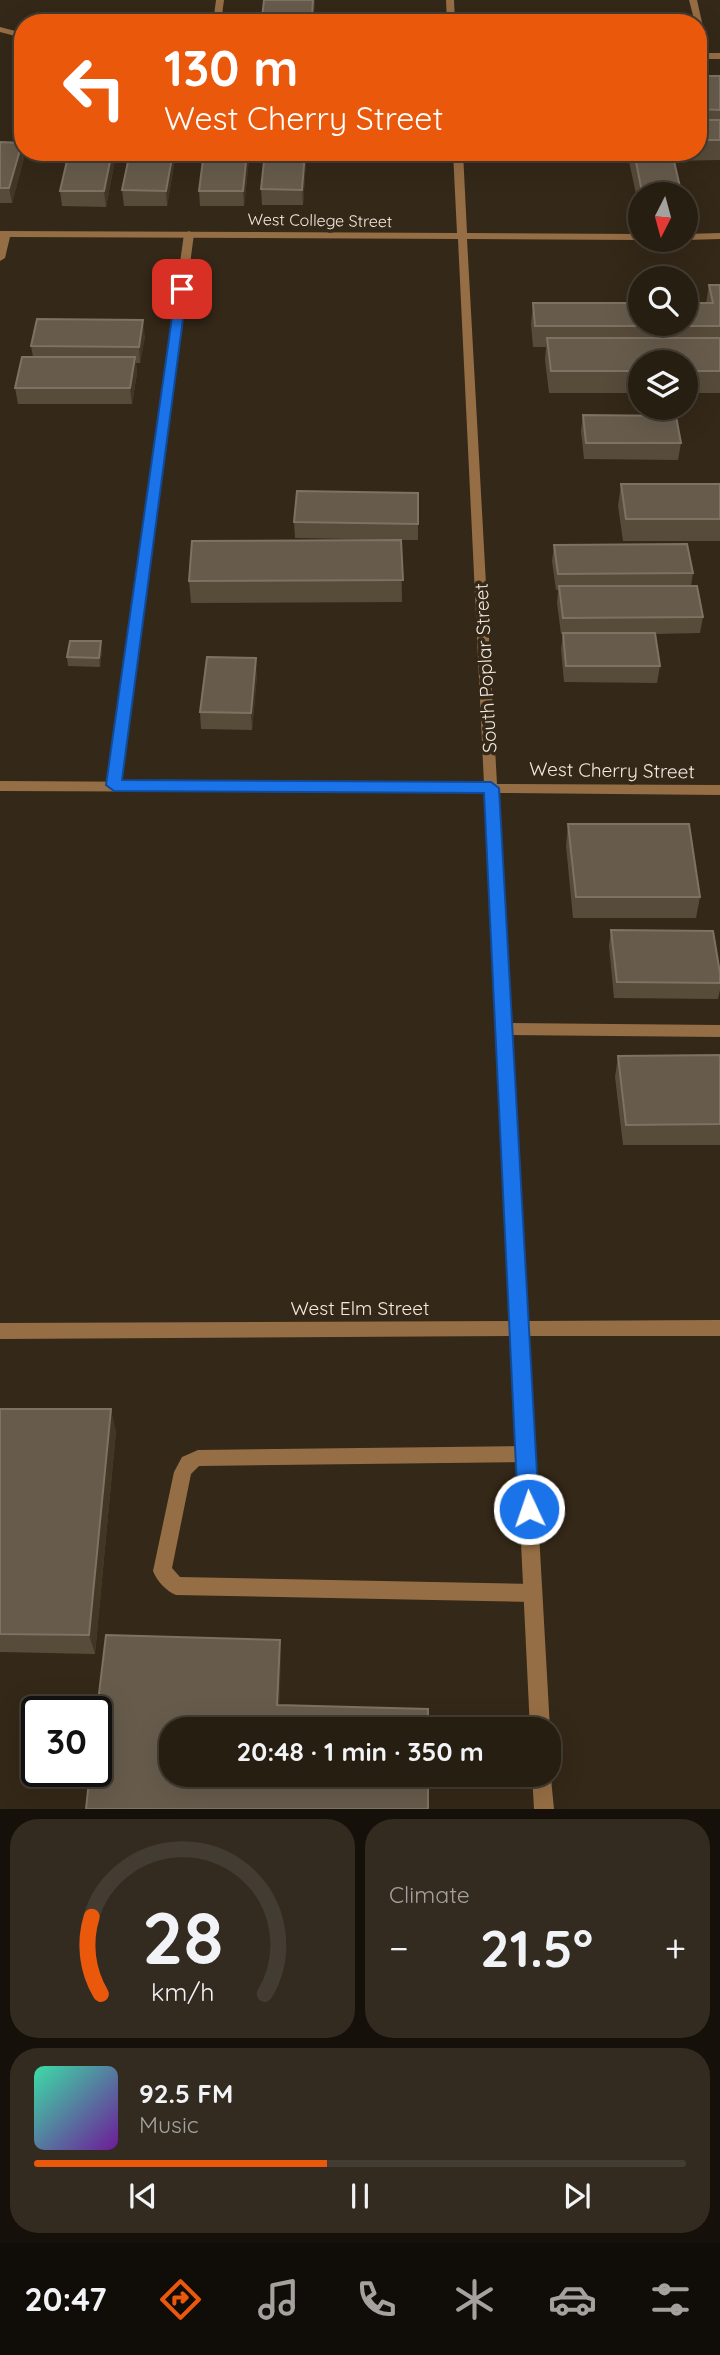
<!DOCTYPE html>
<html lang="en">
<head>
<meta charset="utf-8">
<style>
  :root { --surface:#271e12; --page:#332b20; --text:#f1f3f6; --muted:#a4a29f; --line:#433c32; --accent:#ea580c }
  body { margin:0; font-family:Quicksand,sans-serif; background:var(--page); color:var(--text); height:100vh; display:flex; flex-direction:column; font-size:26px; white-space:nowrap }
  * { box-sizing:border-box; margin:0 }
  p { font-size:23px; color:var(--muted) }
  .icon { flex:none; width:38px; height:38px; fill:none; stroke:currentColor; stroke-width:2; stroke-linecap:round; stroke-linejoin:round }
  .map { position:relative; height:1809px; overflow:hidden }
  .panel { display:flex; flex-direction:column; gap:10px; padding:10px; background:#15100a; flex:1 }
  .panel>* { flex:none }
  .top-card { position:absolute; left:14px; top:14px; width:693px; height:147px; border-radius:28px; box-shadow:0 7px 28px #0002,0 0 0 2px var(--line); background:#ea580c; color:#fff; overflow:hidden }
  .needle { width:46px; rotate:186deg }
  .controls { position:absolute; left:628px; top:182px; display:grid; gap:14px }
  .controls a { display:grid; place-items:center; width:70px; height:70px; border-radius:50%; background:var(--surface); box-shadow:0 7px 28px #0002,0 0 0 2px var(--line); font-size:35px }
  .speed { position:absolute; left:21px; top:1696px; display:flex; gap:14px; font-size:35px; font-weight:700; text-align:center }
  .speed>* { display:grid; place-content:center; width:91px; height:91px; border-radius:50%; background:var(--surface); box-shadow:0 7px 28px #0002,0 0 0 2px var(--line); line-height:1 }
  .speed .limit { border:4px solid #111; border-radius:10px; background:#fff; color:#111 }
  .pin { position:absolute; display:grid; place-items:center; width:60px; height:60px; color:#fff; margin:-30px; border-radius:14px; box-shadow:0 4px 10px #0006 }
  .me { position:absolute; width:77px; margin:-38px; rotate:357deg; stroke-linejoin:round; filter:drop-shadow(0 0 5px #0008) }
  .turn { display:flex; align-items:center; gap:24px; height:147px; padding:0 35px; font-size:32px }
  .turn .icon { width:91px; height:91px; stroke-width:2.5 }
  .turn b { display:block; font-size:49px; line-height:60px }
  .big { font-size:52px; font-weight:700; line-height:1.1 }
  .panel .card { flex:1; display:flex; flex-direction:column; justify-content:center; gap:10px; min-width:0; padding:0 24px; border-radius:28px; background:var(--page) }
  .panel .dial { align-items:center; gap:0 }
  .dial svg { height:182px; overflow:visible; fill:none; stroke:var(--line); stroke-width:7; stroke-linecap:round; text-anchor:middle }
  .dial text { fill:var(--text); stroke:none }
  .song { display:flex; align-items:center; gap:21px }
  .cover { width:84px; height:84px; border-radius:10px; background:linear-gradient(135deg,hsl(160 70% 55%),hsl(280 70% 35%)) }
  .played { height:7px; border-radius:4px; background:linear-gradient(90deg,var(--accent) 45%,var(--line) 45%) }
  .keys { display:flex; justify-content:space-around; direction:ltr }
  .heat { display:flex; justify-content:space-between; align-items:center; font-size:38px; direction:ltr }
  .panel .tiles { flex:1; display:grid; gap:10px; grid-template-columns:1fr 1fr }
  .card:last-child { grid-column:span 2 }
  .trip { position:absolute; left:159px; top:1717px; width:402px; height:70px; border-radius:28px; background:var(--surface); box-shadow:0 7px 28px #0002,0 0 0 2px var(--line); font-weight:700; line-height:70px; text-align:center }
  .dock { display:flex; height:112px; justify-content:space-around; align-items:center; background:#100c07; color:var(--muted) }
  .dock .icon { width:49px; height:49px }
  .dock .selected { color:var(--accent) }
  .dock b { font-size:32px; color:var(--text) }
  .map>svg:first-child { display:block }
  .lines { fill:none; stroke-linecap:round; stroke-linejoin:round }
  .lane { fill:#966e45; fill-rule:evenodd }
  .street { fill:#966e45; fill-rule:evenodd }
  .wall { fill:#574b3a }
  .shaded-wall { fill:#423625 }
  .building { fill:#675c4c; stroke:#7d7263; stroke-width:2 }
  .route { fill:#1a73e8; stroke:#114b97; stroke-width:2 }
  .labels { text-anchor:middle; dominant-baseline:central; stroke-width:7; stroke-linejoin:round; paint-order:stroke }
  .far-street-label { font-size:16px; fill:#f2eae0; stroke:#342818 }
  .street-label { font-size:19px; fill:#f2eae0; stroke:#342818 }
</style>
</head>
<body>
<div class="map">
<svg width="720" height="1809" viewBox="0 0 720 1809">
  <rect width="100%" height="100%" fill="#342818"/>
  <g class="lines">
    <path class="lane" d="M216 0H224L221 23H213Z
      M689 0H697L710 58 703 56 698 38V23H695Z
      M189 231 194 234 121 785 114 790 107 785 184 234Z
      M504 1023 720 1025V1037L504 1035 499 1033 497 1029 499 1025Z
      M526 1446 532 1448 535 1454 532 1460 526 1462 199 1466 191 1474 172 1568 180 1577 533 1584 540 1586 542 1593 540 1600 533 1602 176 1595C166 1591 157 1581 153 1571L174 1472 182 1457 198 1450Z"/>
    <path class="street" d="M446 0H454L455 23H447Z
      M0 27 23 33V38L0 32Z
      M698 53H720V59H698Z
      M453 152H463L467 233 640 234V240L467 239 497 784 720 785V795L498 793 527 1321 720 1320V1336H528L550 1729H530L511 1336 0 1339V1323L510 1321 485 793 0 791V781L484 784 458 239 10 237 5 258 0 261V231L457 233Z
      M720 233V239L686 240H685L686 234Z
      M550 1768 554 1809H534L532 1774H550Z"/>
  </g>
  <path class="wall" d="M264 0H315L313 23H262Z
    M698 76H720V160L674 161 680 187 679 194H640V208H639L627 152H698Z
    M0 142 24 158 12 203H0Z
    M69 152H114L115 160 106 207 62 206 60 191Z
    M130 152H175V159L167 206H124L122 190Z
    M204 152H249V159L244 206H200L199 191Z
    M306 160 303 205H262L261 189Z
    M709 285H720V393H686V362H640V393H549L545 360 546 347H533L531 324 533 303H706Z
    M145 336 140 363H136L137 373 132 404H18L15 388 33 357 31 346Z
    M583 415 681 443 678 460 584 459 581 431Z
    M621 484H720V541H623L618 506Z
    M418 493V540H401L402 602 191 603 189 581 398 540 295 538 294 522Z
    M554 545 693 573 691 586 703 617 700 633 655 634 660 666 657 683 564 682 561 649 563 634H561L557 603 558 590H556L552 561Z
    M102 650 100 667 68 666 67 657Z
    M257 675 252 730 201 729 200 712Z
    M568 824 700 897 696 918H573L566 846Z
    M611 930 720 983V990L718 999 614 998 609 946Z
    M720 1055V1145H623L615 1077 618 1056Z
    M0 1409 116 1431 95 1654 0 1652Z"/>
  <path class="shaded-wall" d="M313 0H315L313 23H312Z
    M22 143 24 158 12 203 9 188Z
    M112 152H114L115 160 106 207 104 191Z
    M173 152H175V159L167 206 166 191Z
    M247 152H249V159L244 206 243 191Z
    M305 152 306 160 303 205 302 190Z
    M143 320 145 336 140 363 139 347Z
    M135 357 137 373 132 404 130 388Z
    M101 641 102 650 100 667 99 658Z
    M256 658 257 675 252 730 251 713Z
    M111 1409 116 1431 95 1654 89 1635Z
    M280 1640 281 1659 279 1722 277 1705Z"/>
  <path class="building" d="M264 0H313L312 18H262Z
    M698 76H720V110L698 109Z
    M698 120H720V140H698Z
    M0 142 22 143 9 188H0Z
    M69 152H112L104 191H60Z
    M130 152H173L166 191 122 190Z
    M204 152H247L243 191H199Z
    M265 152H305L302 190 261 189Z
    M634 152H672L680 187H641Z
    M709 285H720V326H535L533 303H640V324H686V303H713Z
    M37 319 143 320 139 347 31 346Z
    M547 338H720V371H686V362H640V371H551Z
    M22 357H135L130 388H15Z
    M583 415 676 416 681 443H586Z
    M621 484H720V519H626Z
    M297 491 418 493V524L294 522Z
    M401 540 403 580 189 581 192 541Z
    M687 544 693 573 558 574 554 545Z
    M559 586H697L703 617 563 618Z
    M563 633H655L660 666H566Z
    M70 641H101L99 658 67 657Z
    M207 657 256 658 251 713 200 712Z
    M568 824H689L700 897H576Z
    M611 930 713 931 720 973V983L617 982Z
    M720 1055V1124L626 1125 618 1056Z
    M0 1409H111L89 1635 0 1634Z
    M106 1635 280 1640 277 1705 428 1709V1729H172V1774H428V1809H86L90 1771H96V1719Z"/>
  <path class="route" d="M182 286 187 289 122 780 491 782 499 788 539 1509 536 1516 529 1519 521 1516 518 1509 484 793 114 791 106 785 176 289Z"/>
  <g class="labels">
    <g class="far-street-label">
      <text transform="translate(320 220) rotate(1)">West College Street</text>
    </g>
    <g class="street-label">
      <text transform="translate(485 668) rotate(-93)">South Poplar Street</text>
      <text transform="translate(612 770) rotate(1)">West Cherry Street</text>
      <text x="360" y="1308">West Elm Street</text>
    </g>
  </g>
</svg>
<div class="controls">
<a><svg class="needle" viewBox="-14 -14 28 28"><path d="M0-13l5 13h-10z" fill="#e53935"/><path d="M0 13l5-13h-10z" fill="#a4a29f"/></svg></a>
<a><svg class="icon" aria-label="search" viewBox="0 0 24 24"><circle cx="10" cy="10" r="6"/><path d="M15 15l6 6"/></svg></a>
<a><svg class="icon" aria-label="layers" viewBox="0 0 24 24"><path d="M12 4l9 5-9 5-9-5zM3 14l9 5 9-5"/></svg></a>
</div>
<div class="speed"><div class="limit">30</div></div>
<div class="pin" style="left:182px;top:289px;background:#d93025"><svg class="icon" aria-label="arrive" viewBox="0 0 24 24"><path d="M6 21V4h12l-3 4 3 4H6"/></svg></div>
<svg class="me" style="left:529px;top:1509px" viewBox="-20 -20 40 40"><circle r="17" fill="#1a73e8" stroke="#fff" stroke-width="3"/><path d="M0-11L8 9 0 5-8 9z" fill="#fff"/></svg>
<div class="trip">20:48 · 1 min · 350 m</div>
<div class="top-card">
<div class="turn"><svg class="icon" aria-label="left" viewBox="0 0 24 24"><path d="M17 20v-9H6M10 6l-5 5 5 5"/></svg><div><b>130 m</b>West Cherry Street</div></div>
</div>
</div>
<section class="panel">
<div class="tiles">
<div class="card dial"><svg viewBox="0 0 100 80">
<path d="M14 69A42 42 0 1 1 86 69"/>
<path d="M14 69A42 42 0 0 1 10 35" stroke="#ea580c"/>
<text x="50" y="56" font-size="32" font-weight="700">28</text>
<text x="50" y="72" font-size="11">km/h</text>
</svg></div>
<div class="card"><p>Climate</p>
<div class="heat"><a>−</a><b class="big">21.5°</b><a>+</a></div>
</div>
<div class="card">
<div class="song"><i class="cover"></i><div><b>92.5 FM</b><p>Music</p></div></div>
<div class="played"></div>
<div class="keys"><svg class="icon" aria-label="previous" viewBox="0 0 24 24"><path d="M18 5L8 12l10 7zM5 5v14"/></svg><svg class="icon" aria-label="pause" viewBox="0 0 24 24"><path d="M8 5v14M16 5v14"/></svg><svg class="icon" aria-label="next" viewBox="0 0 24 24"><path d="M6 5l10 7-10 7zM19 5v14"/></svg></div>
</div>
</div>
</section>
<nav class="dock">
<b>20:47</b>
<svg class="icon selected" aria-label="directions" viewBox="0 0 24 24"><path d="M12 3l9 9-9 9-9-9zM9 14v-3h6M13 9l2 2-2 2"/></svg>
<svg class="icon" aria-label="music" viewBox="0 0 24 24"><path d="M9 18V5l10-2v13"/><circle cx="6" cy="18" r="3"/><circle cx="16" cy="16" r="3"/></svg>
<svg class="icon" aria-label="phone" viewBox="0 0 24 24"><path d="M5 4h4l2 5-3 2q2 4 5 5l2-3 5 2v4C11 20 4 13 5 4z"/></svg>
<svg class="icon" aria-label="climate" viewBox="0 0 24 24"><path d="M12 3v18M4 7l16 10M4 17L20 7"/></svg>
<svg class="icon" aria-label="car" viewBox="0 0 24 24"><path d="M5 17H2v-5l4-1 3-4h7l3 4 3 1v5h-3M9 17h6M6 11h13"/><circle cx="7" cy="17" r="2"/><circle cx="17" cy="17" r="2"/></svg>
<svg class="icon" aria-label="filters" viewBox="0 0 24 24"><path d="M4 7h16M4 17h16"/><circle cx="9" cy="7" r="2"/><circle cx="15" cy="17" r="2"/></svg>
</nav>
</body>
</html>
